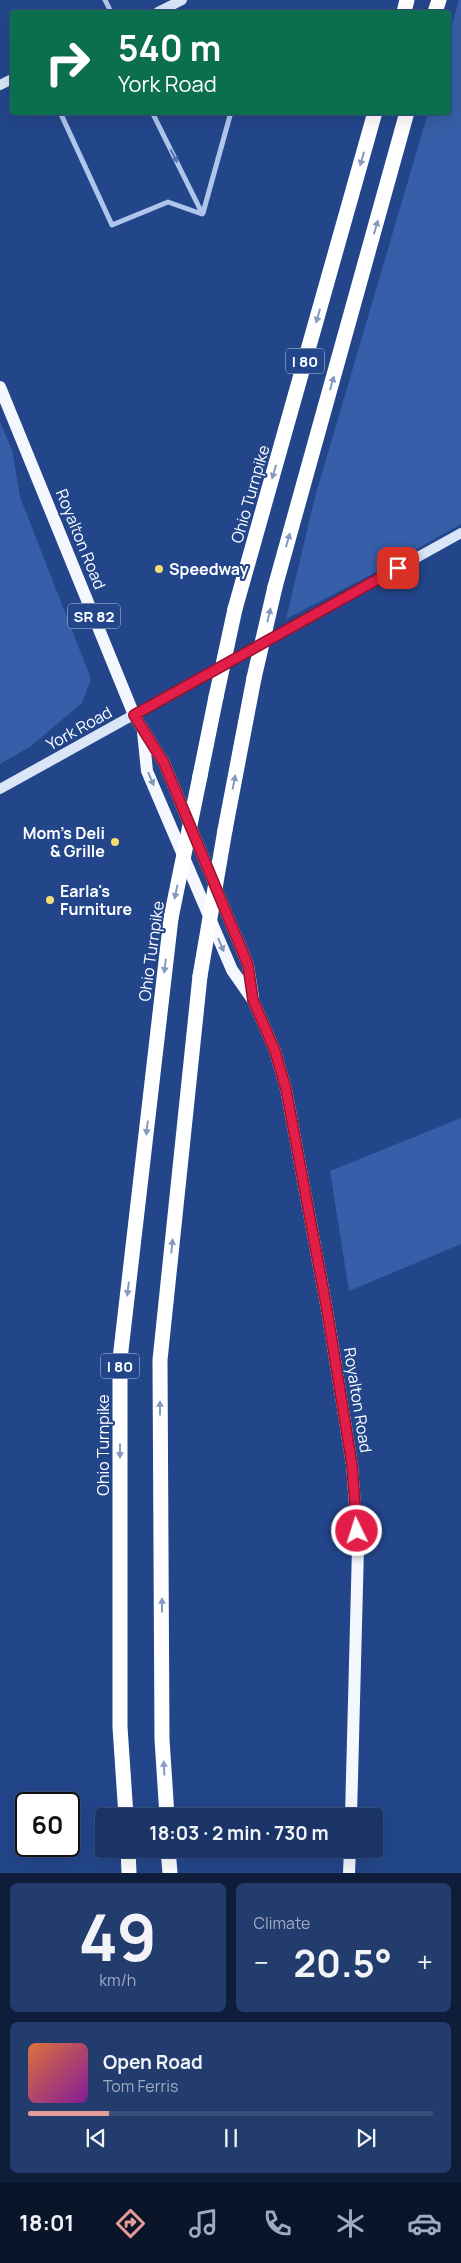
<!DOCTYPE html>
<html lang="en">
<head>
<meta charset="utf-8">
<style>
  :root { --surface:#1a3468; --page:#233c6e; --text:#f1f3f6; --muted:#9faac0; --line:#384f7c; --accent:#e69b98 }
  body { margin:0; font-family:Manrope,sans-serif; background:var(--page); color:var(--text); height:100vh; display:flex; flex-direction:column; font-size:19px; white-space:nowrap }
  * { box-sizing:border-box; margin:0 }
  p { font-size:16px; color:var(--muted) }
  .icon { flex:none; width:28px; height:28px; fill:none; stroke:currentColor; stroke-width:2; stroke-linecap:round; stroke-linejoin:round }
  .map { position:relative; height:1873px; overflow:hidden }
  .details { display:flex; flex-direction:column; gap:10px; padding:10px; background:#0e1d39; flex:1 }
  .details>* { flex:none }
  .hud { position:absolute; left:10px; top:10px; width:441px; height:105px; border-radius:5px; box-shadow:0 5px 20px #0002,0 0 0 1px var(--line); background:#0b6e4f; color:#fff; overflow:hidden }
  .speed { position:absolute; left:15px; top:1792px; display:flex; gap:10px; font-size:25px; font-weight:700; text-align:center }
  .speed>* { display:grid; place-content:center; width:65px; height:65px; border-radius:50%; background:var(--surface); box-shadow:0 5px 20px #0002,0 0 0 1px var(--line); line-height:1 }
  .speed .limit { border:2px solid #111; border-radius:8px; background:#fff; color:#111 }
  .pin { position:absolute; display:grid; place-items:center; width:42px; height:42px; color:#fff; margin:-21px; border-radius:10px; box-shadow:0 2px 8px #0006 }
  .me { position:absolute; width:55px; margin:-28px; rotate:356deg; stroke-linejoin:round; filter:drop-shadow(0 0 4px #0008) }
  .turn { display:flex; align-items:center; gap:18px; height:105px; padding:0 25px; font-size:22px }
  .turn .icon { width:65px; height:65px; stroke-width:2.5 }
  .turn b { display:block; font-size:35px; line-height:42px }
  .big { font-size:38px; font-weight:700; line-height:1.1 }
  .details .tile { flex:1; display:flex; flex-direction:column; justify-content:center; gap:8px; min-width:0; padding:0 18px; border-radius:8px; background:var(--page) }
  .details .dial { align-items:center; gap:0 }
  .dial b { font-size:65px; line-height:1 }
  .song { display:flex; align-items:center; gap:15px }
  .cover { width:60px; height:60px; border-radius:8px; background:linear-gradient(135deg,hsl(20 70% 55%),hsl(290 70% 35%)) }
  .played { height:5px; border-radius:2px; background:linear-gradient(90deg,var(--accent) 20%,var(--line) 20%) }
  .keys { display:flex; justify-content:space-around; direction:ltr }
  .heat { display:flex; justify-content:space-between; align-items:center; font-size:28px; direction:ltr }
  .details .tiles { flex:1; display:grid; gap:10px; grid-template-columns:1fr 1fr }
  .tile:last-child { grid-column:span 2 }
  .trip { position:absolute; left:95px; top:1808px; width:288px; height:50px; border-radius:5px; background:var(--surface); box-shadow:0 5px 20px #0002,0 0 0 1px var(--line); font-weight:700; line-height:50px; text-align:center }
  .tabs { display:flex; height:80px; justify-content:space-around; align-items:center; background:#0a152a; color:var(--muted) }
  .tabs .icon { width:35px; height:35px }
  .tabs .active { color:var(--accent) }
  .tabs b { font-size:22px; color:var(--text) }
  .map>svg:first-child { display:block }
  .green { fill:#375ea8 }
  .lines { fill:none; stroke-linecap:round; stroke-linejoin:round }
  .street { stroke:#b0c5eb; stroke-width:5 }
  .secondary { stroke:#dbe5f8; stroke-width:10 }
  .primary { stroke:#f4f7fe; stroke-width:12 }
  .highway { stroke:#fff; stroke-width:15 }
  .highway-bridge { stroke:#fff; stroke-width:15 }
  .oneway { fill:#5472ad }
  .oneway2 { fill:#8699bf }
  .oneway3 { fill:#8196bf }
  .route-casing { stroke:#92132f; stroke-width:12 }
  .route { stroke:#e11d48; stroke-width:9 }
  .poi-dot { fill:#f6dd72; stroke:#23468b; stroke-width:2 }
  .labels { text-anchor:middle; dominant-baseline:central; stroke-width:4; stroke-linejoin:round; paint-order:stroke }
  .shield { fill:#23468b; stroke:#bdc8dc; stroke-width:1 }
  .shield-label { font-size:15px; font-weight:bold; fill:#fff }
  .street-label { font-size:16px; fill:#fff; stroke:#23468b }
  .poi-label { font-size:16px; font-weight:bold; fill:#fff; stroke:#23468b; text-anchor:start }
</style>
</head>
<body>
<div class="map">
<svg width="461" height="1873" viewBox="0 0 461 1873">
  <rect width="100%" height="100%" fill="#23468b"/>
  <path class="green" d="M459 0H461V524L378 571 286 619 315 497 428 113 449 112V36Z
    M0 422 12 450 20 497 91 679 82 703 31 746 0 764Z
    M461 1118V1244L349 1291 330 1171Z"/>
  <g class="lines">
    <path class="street" d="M105 0 111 12
      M60 112 112 225 168 202 202 214
      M152 112 202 213
      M203 213 231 112"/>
    <path class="secondary" d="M158 12 182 0
      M0 85 12 79
      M0 789 461 533"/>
    <path class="primary" d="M0 387 134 715 164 763 248 965 253 997
      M143 732 147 771 232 970 253 1000 275 1051 286 1089 327 1310 352 1465 358 1548 351 1816
      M349 1873 350 1849"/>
    <path class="highway" d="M404 12 407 0
      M435 12 439 0
      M275 587 407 112
      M235 609 375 112
      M200 776 216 697
      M225 830 254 678
      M126 1816 120 1727V1359L171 918
      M167 1816 162 1739 160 1360 200 976
      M128 1849 129 1873
      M168 1849 170 1873"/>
    <path class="highway-bridge" d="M254 678 275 587
      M216 697 235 609
      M171 918 200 776
      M200 976 225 830"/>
  </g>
  <defs><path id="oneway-solid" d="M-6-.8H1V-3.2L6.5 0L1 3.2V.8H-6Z" transform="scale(1.25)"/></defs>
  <use class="oneway" href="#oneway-solid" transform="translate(174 156) rotate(63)"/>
  <g class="oneway2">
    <use href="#oneway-solid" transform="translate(362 159) rotate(106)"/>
    <use href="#oneway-solid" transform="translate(376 227) rotate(-74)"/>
    <use href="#oneway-solid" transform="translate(318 316) rotate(106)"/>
    <use href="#oneway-solid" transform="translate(332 383) rotate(-74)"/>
    <use href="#oneway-solid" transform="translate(274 472) rotate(106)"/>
    <use href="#oneway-solid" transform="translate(288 540) rotate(-74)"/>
    <use href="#oneway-solid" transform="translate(269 615) rotate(-77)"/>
    <use href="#oneway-solid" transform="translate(234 782) rotate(-79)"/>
    <use href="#oneway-solid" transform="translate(176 892) rotate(102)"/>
    <use href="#oneway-solid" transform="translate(165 966) rotate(97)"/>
    <use href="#oneway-solid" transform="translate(147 1128) rotate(97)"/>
    <use href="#oneway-solid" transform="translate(172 1246) rotate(-84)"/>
    <use href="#oneway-solid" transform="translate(128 1289) rotate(97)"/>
    <use href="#oneway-solid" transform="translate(160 1408) rotate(-90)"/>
    <use href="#oneway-solid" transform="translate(120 1451) rotate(90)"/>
    <use href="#oneway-solid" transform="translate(162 1605) rotate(-90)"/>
    <use href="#oneway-solid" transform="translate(164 1768) rotate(-93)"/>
  </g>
  <g class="oneway3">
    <use href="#oneway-solid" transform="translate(151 779) rotate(67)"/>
    <use href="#oneway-solid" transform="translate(221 945) rotate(67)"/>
  </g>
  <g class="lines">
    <g class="route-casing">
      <path id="route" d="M357 1531 352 1465 327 1310 286 1089 275 1051 253 1000 248 965 164 763 134 715 398 568"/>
    </g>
    <use href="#route" class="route"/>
  </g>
  <g class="poi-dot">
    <circle cx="159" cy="569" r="5"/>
    <circle cx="115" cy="842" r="5"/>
    <circle cx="50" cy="900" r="5"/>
  </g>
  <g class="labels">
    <g class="shield">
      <rect x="286" y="348.5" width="38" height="25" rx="4"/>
      <rect x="68" y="603.5" width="52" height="25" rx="4"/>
      <rect x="101" y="1353.5" width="38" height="25" rx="4"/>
    </g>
    <g class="shield-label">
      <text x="305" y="361">I 80</text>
      <text x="94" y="616">SR 82</text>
      <text x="120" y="1366">I 80</text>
    </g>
    <g class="street-label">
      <text transform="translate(250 494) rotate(-74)">Ohio Turnpike</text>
      <text transform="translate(81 539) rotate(68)">Royalton Road</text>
      <text transform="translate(79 728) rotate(-29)">York Road</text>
      <text transform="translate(151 951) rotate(-82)">Ohio Turnpike</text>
      <text transform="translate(358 1400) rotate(81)">Royalton Road</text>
      <text transform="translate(103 1445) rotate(-90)">Ohio Turnpike</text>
    </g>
    <g class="poi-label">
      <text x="169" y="569">Speedway</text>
      <text x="105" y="833" text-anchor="end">Mom's Deli<tspan x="105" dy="18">&amp; Grille</tspan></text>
      <text x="60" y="891">Earla's<tspan x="60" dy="18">Furniture</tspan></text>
    </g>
  </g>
</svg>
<div class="speed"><div class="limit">60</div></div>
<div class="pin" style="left:398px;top:568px;background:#d93025"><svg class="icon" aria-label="arrive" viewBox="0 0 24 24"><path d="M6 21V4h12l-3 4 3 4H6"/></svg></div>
<svg class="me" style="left:357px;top:1531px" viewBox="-20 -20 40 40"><circle r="17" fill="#e11d48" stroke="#fff" stroke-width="3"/><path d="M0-11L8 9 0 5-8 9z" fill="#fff"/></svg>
<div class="trip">18:03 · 2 min · 730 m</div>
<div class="hud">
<div class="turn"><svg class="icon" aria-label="right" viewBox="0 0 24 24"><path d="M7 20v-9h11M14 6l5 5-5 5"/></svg><div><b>540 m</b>York Road</div></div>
</div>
</div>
<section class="details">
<div class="tiles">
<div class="tile dial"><b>49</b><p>km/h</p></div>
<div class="tile"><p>Climate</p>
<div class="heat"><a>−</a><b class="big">20.5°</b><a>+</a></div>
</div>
<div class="tile">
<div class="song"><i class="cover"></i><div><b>Open Road</b><p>Tom Ferris</p></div></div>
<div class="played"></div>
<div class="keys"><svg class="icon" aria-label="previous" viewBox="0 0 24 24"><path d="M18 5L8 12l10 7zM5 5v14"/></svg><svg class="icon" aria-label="pause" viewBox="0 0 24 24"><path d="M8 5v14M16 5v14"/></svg><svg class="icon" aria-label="next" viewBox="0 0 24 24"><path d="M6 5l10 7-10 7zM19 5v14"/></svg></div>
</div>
</div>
</section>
<nav class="tabs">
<b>18:01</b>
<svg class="icon active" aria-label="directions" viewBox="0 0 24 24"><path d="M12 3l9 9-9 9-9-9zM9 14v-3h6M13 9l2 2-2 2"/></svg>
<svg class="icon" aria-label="music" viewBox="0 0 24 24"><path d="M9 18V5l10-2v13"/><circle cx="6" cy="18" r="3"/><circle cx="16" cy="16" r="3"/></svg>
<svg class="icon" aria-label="phone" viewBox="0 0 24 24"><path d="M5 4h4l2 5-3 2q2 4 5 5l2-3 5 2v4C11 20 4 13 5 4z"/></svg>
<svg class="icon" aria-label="climate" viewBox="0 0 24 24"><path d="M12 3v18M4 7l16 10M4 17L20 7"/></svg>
<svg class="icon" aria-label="car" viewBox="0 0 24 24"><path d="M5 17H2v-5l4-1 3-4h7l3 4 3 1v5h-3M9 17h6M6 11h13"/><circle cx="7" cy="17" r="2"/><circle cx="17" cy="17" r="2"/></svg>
</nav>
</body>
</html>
